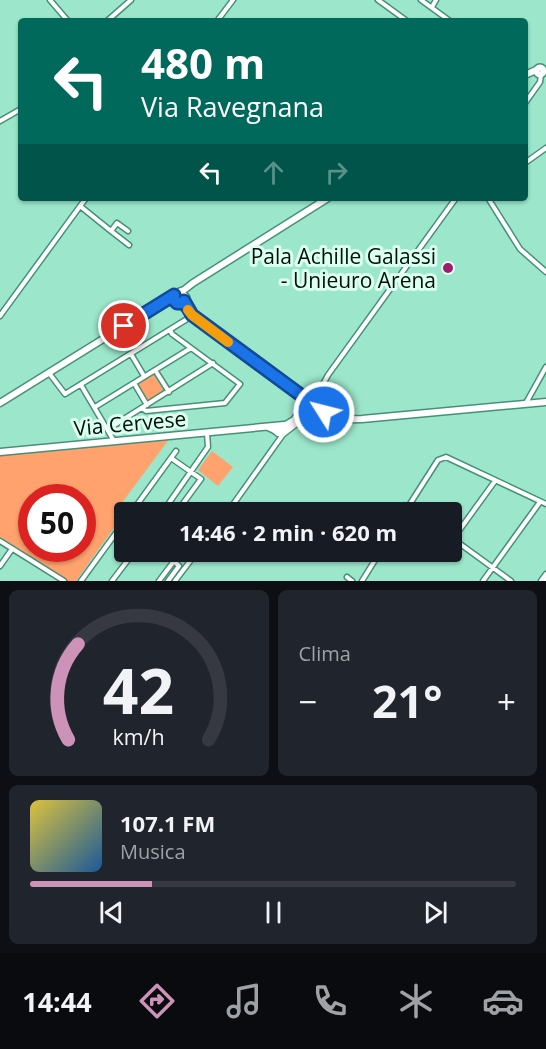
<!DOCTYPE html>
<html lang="it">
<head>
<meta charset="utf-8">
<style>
  :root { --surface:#171b24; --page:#20242c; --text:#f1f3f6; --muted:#9ea1a6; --line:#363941; --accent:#cd92b8 }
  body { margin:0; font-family:"Open Sans",sans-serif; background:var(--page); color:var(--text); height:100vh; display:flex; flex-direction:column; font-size:22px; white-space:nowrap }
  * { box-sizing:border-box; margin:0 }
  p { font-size:20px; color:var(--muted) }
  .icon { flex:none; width:33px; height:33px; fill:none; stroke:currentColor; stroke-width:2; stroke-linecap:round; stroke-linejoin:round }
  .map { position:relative; height:581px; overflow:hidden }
  .panel { display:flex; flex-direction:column; gap:9px; padding:9px; background:#0d0f14; flex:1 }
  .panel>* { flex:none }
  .banner { position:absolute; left:18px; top:18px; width:510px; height:183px; border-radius:6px; box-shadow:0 2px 4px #0004; background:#00695c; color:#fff; overflow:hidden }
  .speed { position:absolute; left:18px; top:484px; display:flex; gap:12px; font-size:30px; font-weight:700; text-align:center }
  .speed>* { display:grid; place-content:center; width:78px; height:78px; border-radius:50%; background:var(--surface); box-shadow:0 2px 4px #0004; line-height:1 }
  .speed .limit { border:9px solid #d22; background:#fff; color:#111 }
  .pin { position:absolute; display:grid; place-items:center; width:51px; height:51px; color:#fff; margin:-26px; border:3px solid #fff; border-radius:50%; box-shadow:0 2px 6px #0007 }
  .me { position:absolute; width:66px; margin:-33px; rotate:306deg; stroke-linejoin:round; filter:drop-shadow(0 0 4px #0008) }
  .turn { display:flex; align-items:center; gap:21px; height:126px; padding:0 24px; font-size:27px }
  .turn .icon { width:78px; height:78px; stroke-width:2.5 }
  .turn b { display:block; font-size:42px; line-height:51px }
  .lanes { display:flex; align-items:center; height:57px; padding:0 24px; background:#0003; justify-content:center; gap:30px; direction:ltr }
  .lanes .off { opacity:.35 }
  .big { font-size:45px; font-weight:700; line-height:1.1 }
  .panel .tile { flex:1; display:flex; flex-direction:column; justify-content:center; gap:9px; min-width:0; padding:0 21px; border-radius:9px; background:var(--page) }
  .panel .dial { align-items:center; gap:0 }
  .dial svg { height:156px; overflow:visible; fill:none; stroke:var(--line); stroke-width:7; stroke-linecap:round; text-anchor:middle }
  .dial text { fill:var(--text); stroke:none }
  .song { display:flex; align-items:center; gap:18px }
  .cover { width:72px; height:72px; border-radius:9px; background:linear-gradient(135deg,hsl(50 70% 55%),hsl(210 70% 35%)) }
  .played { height:6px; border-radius:3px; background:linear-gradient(90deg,var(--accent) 25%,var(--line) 25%) }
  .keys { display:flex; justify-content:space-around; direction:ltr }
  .heat { display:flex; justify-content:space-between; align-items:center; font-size:33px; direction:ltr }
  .panel .tiles { flex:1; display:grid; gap:9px; grid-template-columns:1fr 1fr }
  .tile:last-child { grid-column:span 2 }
  .trip { position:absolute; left:114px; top:502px; width:348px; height:60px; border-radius:6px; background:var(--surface); box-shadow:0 2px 4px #0004; font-weight:700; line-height:60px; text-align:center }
  .dock { display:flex; height:96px; justify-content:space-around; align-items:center; background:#090b0e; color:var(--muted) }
  .dock .icon { width:42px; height:42px }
  .dock .on { color:var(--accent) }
  .dock b { font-size:27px; color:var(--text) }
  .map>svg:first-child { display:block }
  .green { fill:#ffa26e; fill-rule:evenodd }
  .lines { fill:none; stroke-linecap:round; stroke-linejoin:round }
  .minor-casing { stroke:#479078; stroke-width:7 }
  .major-casing { stroke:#479078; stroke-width:9 }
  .minor { stroke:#fff; stroke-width:4 }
  .major { stroke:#fff; stroke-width:6 }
  .route-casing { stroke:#114b97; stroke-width:15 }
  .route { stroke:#1a73e8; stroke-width:10 }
  .slow { stroke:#f59e0b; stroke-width:10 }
  .poi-dot { fill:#a01c6c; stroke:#dbfff1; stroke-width:2 }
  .labels { text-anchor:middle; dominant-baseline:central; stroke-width:6; stroke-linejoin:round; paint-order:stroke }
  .poi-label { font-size:21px; fill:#00100a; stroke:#dbfff1; text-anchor:end }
  .street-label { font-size:21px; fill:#00100a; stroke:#dbfff1 }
</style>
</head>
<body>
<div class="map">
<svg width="546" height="581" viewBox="0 0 546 581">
  <rect width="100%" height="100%" fill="#9ce7cc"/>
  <path class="green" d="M153 374 164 391 146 402 137 385Z
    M170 438 113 515 119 521 76 581H68L0 537V454ZM32 498H82V549H32Z
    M212 451 233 467 218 486 198 470Z"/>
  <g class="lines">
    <g class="minor-casing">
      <path id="minor" d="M50 0 68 21
        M378 0 407 21
        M421 0 450 21
        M432 7 436 0
        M107 21 131 0
        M217 21 233 0
        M525 103 540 82 541 75
        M0 121 21 109
        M525 163 546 148
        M488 198 520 249 546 272
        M80 206 111 231
        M128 231 117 223 111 231 129 245
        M178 305 310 401
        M0 316 86 198
        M131 354 144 376
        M155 370 169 392
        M49 373 65 394 192 316
        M134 383 147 405
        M81 385 114 441
        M314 401 328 375 456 198
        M321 403 322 387
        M526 403 546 367
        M95 407 191 348
        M142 408 146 411 225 403 240 384 172 334 170 330
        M108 429 213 363
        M171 458 201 479 176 513
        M135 507 144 513
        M408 507 438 460 446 457 546 504
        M131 513 176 451
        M162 513 208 447 207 433
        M227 513 284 433
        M404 513 408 507 416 513
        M452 538 511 581
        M453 539 495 481
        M0 541 64 581
        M0 566 12 549
        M347 577 352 581
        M81 581 124 522
        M112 581 134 552
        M159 581 174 561 179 566 168 581
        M175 581 197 552
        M362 581 380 552
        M483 581 540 502
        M541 581 546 574
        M546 581V580"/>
    </g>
    <g class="major-casing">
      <path id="major" d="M536.5 71a3.5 3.5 0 1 1 7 0a3.5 3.5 0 1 1-7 0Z
        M525 75 536 70
        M180 292 186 297 183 302 179 304 174 300 176 293 184 290 193 283 328 198
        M0 403 174 295
        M319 420 362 419 546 402
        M270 428C275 429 278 434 282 434L295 424 309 420H316L323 415V406L318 402H308L294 420 279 429 278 433
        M0 452 284 425"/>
    </g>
    <use href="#minor" class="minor"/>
    <use href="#major" class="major"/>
  </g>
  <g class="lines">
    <g class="route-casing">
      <path id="route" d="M124 326 174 295V300L177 303H181L184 301 192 315 302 396 311 401 321 404 324 412"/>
    </g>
    <use href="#route" class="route"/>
    <path class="slow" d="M188 310 192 315 228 342"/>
  </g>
  <circle class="poi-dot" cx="448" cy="268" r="6"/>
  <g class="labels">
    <g class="poi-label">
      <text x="436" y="256">Pala Achille Galassi<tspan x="436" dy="24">- Unieuro Arena</tspan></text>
    </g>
    <g class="street-label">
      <text transform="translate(130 423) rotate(-5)">Via Cervese</text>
    </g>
  </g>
</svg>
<div class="speed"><div class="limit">50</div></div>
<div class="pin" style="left:124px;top:326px;background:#d93025"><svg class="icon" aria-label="arrive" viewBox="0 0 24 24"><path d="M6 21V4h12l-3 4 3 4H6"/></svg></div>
<svg class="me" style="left:324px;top:412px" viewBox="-20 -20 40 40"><circle r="17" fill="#1a73e8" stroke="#fff" stroke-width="3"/><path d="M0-11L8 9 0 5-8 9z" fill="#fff"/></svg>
<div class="trip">14:46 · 2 min · 620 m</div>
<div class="banner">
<div class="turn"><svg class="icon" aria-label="left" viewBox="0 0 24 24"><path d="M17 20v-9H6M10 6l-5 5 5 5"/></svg><div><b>480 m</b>Via Ravegnana</div></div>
<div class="lanes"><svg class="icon" aria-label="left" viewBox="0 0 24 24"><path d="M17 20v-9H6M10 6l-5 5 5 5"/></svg><svg class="icon off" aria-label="ahead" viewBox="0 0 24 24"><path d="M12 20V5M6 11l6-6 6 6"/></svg><svg class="icon off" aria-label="right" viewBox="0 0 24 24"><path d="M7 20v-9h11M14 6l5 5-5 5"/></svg></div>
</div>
</div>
<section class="panel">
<div class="tiles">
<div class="tile dial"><svg viewBox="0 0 100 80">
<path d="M14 69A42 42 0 1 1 86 69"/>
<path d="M14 69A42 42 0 0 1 19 20" stroke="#cd92b8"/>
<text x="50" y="56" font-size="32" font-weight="700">42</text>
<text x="50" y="72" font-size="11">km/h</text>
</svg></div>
<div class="tile"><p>Clima</p>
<div class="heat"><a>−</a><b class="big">21°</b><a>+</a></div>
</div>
<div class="tile">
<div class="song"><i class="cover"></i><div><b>107.1 FM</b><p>Musica</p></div></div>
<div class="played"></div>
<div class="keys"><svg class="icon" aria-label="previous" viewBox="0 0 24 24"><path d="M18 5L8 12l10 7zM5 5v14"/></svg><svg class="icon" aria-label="pause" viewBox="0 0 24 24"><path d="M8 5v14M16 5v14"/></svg><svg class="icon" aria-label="next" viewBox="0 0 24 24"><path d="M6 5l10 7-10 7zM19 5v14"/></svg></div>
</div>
</div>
</section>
<nav class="dock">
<b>14:44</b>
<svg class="icon on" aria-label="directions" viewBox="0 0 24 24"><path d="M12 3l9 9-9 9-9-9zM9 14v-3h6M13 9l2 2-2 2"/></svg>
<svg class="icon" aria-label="music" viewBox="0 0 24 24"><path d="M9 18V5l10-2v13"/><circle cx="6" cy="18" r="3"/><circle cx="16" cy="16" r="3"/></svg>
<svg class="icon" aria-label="phone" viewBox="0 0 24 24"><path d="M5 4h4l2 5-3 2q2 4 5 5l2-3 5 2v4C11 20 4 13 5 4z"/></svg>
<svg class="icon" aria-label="climate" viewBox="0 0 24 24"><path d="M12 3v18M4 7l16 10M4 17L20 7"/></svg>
<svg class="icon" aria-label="car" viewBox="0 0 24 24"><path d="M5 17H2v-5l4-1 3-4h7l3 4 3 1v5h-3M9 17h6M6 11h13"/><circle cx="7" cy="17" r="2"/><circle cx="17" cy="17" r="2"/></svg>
</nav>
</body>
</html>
